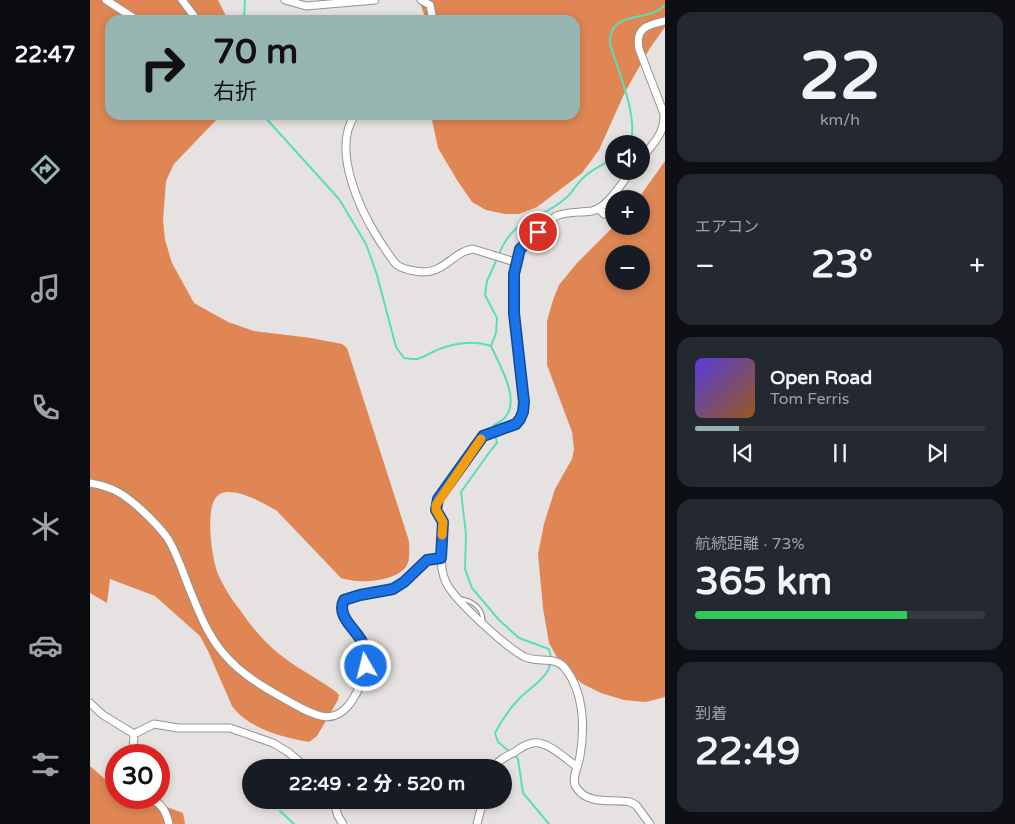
<!DOCTYPE html>
<html lang="ja">
<head>
<meta charset="utf-8">
<style>
  :root { --surface:#171b24; --page:#242831; --text:#f1f3f6; --muted:#9ea1a6; --line:#363941; --accent:#97b5b0 }
  body { margin:0; font-family:"Varela Round","Noto Sans JP",sans-serif; background:var(--page); color:var(--text); height:100vh; display:flex; flex-direction:column; font-size:19px; white-space:nowrap }
  * { box-sizing:border-box; margin:0 }
  p { font-size:16px; color:var(--muted) }
  .icon { flex:none; width:28px; height:28px; fill:none; stroke:currentColor; stroke-width:2; stroke-linecap:round; stroke-linejoin:round }
  .map { position:relative; flex:1; overflow:hidden }
  .details { display:flex; flex-direction:column; gap:12px; padding:12px; background:#0d0f14; width:350px }
  .details>* { flex:none }
  .banner { position:absolute; left:15px; top:15px; width:475px; height:105px; border-radius:15px; box-shadow:0 2px 8px #0003; background:#97b5b0; color:#111; overflow:hidden }
  .tools { position:absolute; left:515px; top:135px; display:grid; gap:10px }
  .tools a { display:grid; place-items:center; width:45px; height:45px; border-radius:50%; background:var(--surface); box-shadow:0 2px 8px #0003; font-size:25px }
  .speed { position:absolute; left:15px; top:744px; display:flex; gap:10px; font-size:25px; font-weight:700; text-align:center }
  .speed>* { display:grid; place-content:center; width:65px; height:65px; border-radius:50%; background:var(--surface); box-shadow:0 2px 8px #0003; line-height:1 }
  .speed .limit { border:8px solid #d22; background:#fff; color:#111 }
  .pin { position:absolute; display:grid; place-items:center; width:42px; height:42px; color:#fff; margin:-21px; border:2px solid #fff; border-radius:50%; box-shadow:0 1px 5px #0007 }
  .me { position:absolute; width:55px; margin:-28px; rotate:352deg; stroke-linejoin:round; filter:drop-shadow(0 0 4px #0008) }
  .turn { display:flex; align-items:center; gap:18px; height:105px; padding:0 25px; font-size:22px }
  .turn .icon { width:65px; height:65px; stroke-width:2.5 }
  .turn b { display:block; font-size:35px; line-height:42px }
  .big { font-size:38px; font-weight:800; line-height:1.1 }
  .details .tile { flex:1; display:flex; flex-direction:column; justify-content:center; gap:8px; min-width:0; padding:0 18px; border-radius:15px; background:var(--page) }
  .details .dial { align-items:center; gap:0 }
  .dial b { font-size:65px; line-height:1 }
  .song { display:flex; align-items:center; gap:15px }
  .cover { width:60px; height:60px; border-radius:8px; background:linear-gradient(135deg,hsl(250 70% 55%),hsl(30 70% 35%)) }
  .played { height:5px; border-radius:2px; background:linear-gradient(90deg,var(--accent) 15%,var(--line) 15%) }
  .keys { display:flex; justify-content:space-around; direction:ltr }
  .heat { display:flex; justify-content:space-between; align-items:center; font-size:28px; direction:ltr }
  .charge { height:8px; border-radius:4px; background:linear-gradient(90deg,#34c759 73%,var(--line) 0) }
  .trip { position:absolute; left:152px; top:759px; width:270px; height:50px; border-radius:25px; background:var(--surface); box-shadow:0 2px 8px #0003; font-weight:800; line-height:50px; text-align:center }
  main { display:flex; flex:1; min-height:0 }
  .tabs { display:flex; flex-direction:column; width:90px; justify-content:space-around; align-items:center; background:#090b0e; color:var(--muted) }
  .tabs .icon { width:35px; height:35px }
  .tabs .current { color:var(--accent) }
  .tabs b { font-size:22px; color:var(--text) }
  .map>svg:first-child { display:block }
  .forest { fill:#df8654; fill-rule:evenodd }
  .lines { fill:none; stroke-linecap:round; stroke-linejoin:round }
  .stream { stroke:#59debd; stroke-width:2 }
  .lane-casing { stroke:#969391; stroke-width:5.5 }
  .street-casing { stroke:#969391; stroke-width:9 }
  .lane { stroke:#fff; stroke-width:3 }
  .street { stroke:#fff; stroke-width:7 }
  .route-casing { stroke:#114b97; stroke-width:12 }
  .route { stroke:#1a73e8; stroke-width:9 }
  .slow { stroke:#f59e0b; stroke-width:9 }
</style>
</head>
<body>
<main>
<nav class="tabs">
<b>22:47</b>
<svg class="icon current" aria-label="directions" viewBox="0 0 24 24"><path d="M12 3l9 9-9 9-9-9zM9 14v-3h6M13 9l2 2-2 2"/></svg>
<svg class="icon" aria-label="music" viewBox="0 0 24 24"><path d="M9 18V5l10-2v13"/><circle cx="6" cy="18" r="3"/><circle cx="16" cy="16" r="3"/></svg>
<svg class="icon" aria-label="phone" viewBox="0 0 24 24"><path d="M5 4h4l2 5-3 2q2 4 5 5l2-3 5 2v4C11 20 4 13 5 4z"/></svg>
<svg class="icon" aria-label="climate" viewBox="0 0 24 24"><path d="M12 3v18M4 7l16 10M4 17L20 7"/></svg>
<svg class="icon" aria-label="car" viewBox="0 0 24 24"><path d="M5 17H2v-5l4-1 3-4h7l3 4 3 1v5h-3M9 17h6M6 11h13"/><circle cx="7" cy="17" r="2"/><circle cx="17" cy="17" r="2"/></svg>
<svg class="icon" aria-label="filters" viewBox="0 0 24 24"><path d="M4 7h16M4 17h16"/><circle cx="9" cy="7" r="2"/><circle cx="15" cy="17" r="2"/></svg>
</nav>
<div class="map">
<svg width="575" height="824" viewBox="0 0 575 824">
  <rect width="100%" height="100%" fill="#e6e2e1"/>
  <path class="forest" d="M0 0H128L138 20H20V115H131L84 164 76 181 73 220 75 240 82 263 104 303 138 322 164 331 221 338 252 344 257 348 319 541C319 549 321 561 315 568 303 582 267 584 251 578L187 511C176 504 144 486 130 494 113 503 122 559 128 574 133 586 142 600 150 610 157 620 165 631 174 640 193 661 222 675 245 691L249 695 248 700 227 736 219 742C192 737 159 729 142 706L118 651 110 636 65 596 20 579 17 603 0 593Z
    M329 0H575V27L560 48 535 92 509 150 492 173 447 207 429 214H415L396 210 382 202 367 180 348 148 341 115H485V20H336Z
    M575 161V697L556 702 534 700 511 693 493 684 473 668 459 643 453 608 448 554 454 524 465 489 482 459 484 449 482 432 457 365V321L463 300 469 285 487 263 524 226H551V199H548ZM524 254H551V281H524Z
    M0 766 16 780 26 779V798H53L93 813 95 824H0Z"/>
  <g class="lines">
    <path class="stream" d="M154 20 155 0
      M173 115 249 199 276 244 287 275 306 347 314 358C333 361 331 357 347 350 365 343 383 340 401 346
      M539 144C551 123 527 68 520 44 519 8 557 24 575 5
      M409 254C425 215 449 222 476 198 483 192 487 183 494 177 502 169 514 164 524 158
      M404 429V425C408 423 414 420 416 416 430 398 409 364 401 346L406 333 407 318 395 295 397 281 407 259
      M405 433 407 443 401 450 371 492 376 534 375 569 382 588 409 620 429 638 459 649C468 675 441 685 427 701 418 711 411 721 405 733L408 742 420 752
      M424 755 428 759 433 793 459 824
      M190 811 204 824"/>
    <g class="lane-casing">
      <path id="lane" d="M371 599C384 601 393 609 393 622"/>
    </g>
    <g class="street-casing">
      <path id="street" d="M16 0 47 20
        M92 0 107 20
        M195 0 216 6 285 0
        M331 0 340 5 343 20
        M265 115C241 149 270 210 289 240 295 248 300 258 307 265 311 268 319 270 325 271 354 277 361 252 383 249L425 262
        M551 159C563 144 575 133 574 114L549 49C545 28 557 25 575 21
        M541 171C532 183 517 208 502 211 490 213 477 211 466 216 456 225 435 238 430 250 415 278 430 367 434 401 430 438 407 422 388 442L348 499 346 510C348 514 352 518 353 523 354 544 346 566 358 586 369 604 415 646 433 656 446 664 465 655 475 668 494 692 495 727 490 756 489 764 482 777 485 785 486 788 490 792 492 794 506 804 525 799 540 802L546 805 560 824
        M509 209 514 214 520 209 516 204
        M0 483C10 485 19 487 28 492 44 501 65 522 76 536 87 551 94 577 102 595 110 615 119 637 134 654 154 678 184 693 211 708 229 717 243 723 258 706 270 691 281 664 274 646 269 631 245 616 254 600L269 595 303 589 314 582 337 560 351 558
        M0 703 13 715 44 734
        M44 734 64 724 88 728H140L183 743 198 752 217 768
        M43 755 44 734
        M403 768C408 760 417 756 425 752 430 748 437 744 443 743 458 741 476 759 487 767
        M60 798C72 804 76 811 79 824
        M243 800 248 816 253 824
        M387 824 393 800"/>
    </g>
    <use href="#lane" class="lane"/>
    <use href="#street" class="street"/>
  </g>
  <g class="lines">
    <g class="route-casing">
      <path id="route" d="M276 666C276 659 277 652 274 646 269 631 245 617 254 600L270 595 303 589 314 582 337 560 351 558 353 522 346 510 348 499 393 436 426 424 430 419 433 412 434 402 424 313V274L430 249 448 232"/>
    </g>
    <use href="#route" class="route"/>
    <path class="slow" d="M352 535 353 522 346 510V505L391 439"/>
  </g>
</svg>
<div class="tools">
<a><svg class="icon" aria-label="sound" viewBox="0 0 24 24"><path d="M4 9h4l5-4v14l-5-4H4zM17 9q2 3 0 6"/></svg></a>
<a>+</a>
<a>−</a>
</div>
<div class="speed"><div class="limit">30</div></div>
<div class="pin" style="left:448px;top:232px;background:#d93025"><svg class="icon" aria-label="arrive" viewBox="0 0 24 24"><path d="M6 21V4h12l-3 4 3 4H6"/></svg></div>
<svg class="me" style="left:276px;top:666px" viewBox="-20 -20 40 40"><circle r="17" fill="#1a73e8" stroke="#fff" stroke-width="3"/><path d="M0-11L8 9 0 5-8 9z" fill="#fff"/></svg>
<div class="trip">22:49 · 2 分 · 520 m</div>
<div class="banner">
<div class="turn"><svg class="icon" aria-label="right" viewBox="0 0 24 24"><path d="M7 20v-9h11M14 6l5 5-5 5"/></svg><div><b>70 m</b>右折</div></div>
</div>
</div>
<section class="details">
<div class="tile dial"><b>22</b><p>km/h</p></div>
<div class="tile"><p>エアコン</p>
<div class="heat"><a>−</a><b class="big">23°</b><a>+</a></div>
</div>
<div class="tile">
<div class="song"><i class="cover"></i><div><b>Open Road</b><p>Tom Ferris</p></div></div>
<div class="played"></div>
<div class="keys"><svg class="icon" aria-label="previous" viewBox="0 0 24 24"><path d="M18 5L8 12l10 7zM5 5v14"/></svg><svg class="icon" aria-label="pause" viewBox="0 0 24 24"><path d="M8 5v14M16 5v14"/></svg><svg class="icon" aria-label="next" viewBox="0 0 24 24"><path d="M6 5l10 7-10 7zM19 5v14"/></svg></div>
</div>
<div class="tile"><p>航続距離 · 73%</p><b class="big">365 km</b><div class="charge"></div></div>
<div class="tile"><p>到着</p><b class="big">22:49</b></div>
</section>
</main>
</body>
</html>
